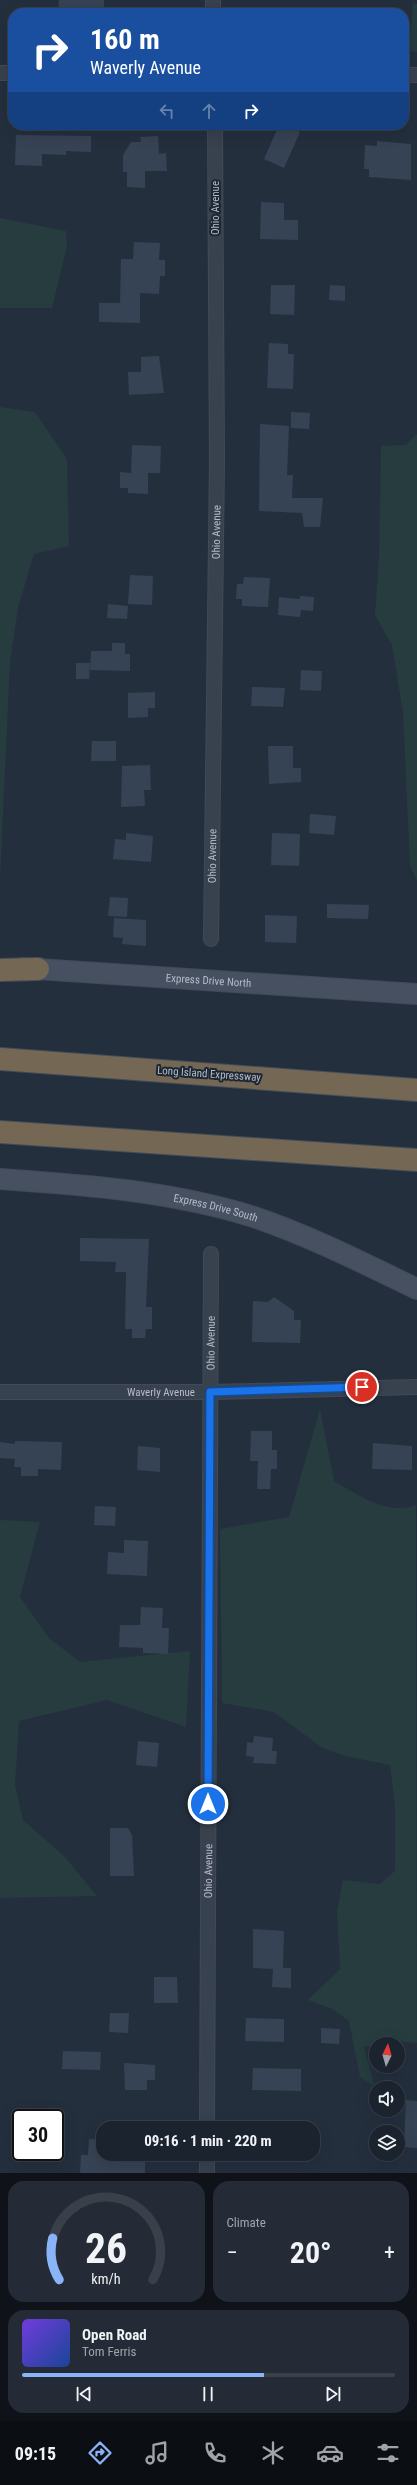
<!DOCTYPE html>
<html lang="en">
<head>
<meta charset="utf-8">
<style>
  :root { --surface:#1b232e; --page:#242b36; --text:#f1f3f6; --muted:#a0a4aa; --line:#39404a; --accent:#8ab4f8 }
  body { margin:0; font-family:"Roboto Condensed",sans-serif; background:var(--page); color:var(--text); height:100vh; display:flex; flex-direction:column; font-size:15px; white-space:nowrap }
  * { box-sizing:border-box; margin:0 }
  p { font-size:13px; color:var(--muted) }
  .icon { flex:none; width:22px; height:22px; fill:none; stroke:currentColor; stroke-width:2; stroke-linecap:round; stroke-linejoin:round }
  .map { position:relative; height:2173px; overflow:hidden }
  .details { display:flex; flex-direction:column; gap:8px; padding:8px; background:#0f1319; flex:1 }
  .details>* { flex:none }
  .banner { position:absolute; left:8px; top:8px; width:401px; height:122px; border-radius:16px; box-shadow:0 4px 16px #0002,0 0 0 1px var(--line); background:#1a4fa0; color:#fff; overflow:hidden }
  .needle { width:26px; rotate:5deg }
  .buttons { position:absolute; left:369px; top:2037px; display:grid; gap:8px }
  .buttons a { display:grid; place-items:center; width:36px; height:36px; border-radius:50%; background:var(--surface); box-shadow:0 4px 16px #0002,0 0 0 1px var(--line); font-size:20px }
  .speed { position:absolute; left:12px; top:2109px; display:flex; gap:8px; font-size:20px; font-weight:700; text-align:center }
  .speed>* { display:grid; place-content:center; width:52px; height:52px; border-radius:50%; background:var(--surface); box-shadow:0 4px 16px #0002,0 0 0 1px var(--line); line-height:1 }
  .speed .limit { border:2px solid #111; border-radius:6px; background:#fff; color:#111 }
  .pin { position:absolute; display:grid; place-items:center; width:34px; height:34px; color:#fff; margin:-17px; border:2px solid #fff; border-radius:50%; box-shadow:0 1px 4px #0007 }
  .me { position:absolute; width:44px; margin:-22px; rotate:0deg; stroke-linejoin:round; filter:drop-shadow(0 0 3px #0008) }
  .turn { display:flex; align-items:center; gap:14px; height:84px; padding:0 16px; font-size:18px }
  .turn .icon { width:52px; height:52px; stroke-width:2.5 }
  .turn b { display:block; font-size:28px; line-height:34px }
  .lanes { display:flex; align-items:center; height:38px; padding:0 16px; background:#0003; justify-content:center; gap:20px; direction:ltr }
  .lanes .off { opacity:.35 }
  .big { font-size:30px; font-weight:700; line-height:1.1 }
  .details .card { flex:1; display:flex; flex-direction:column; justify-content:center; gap:6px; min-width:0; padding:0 14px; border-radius:16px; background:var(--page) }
  .details .dial { align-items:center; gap:0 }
  .dial svg { height:104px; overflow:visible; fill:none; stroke:var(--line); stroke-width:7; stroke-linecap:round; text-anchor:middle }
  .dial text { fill:var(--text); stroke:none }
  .song { display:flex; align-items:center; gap:12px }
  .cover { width:48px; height:48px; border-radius:6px; background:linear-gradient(135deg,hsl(260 70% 55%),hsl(220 70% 35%)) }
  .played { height:4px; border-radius:2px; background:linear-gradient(90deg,var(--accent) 65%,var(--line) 65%) }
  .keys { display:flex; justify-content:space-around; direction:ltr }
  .heat { display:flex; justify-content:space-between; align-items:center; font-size:22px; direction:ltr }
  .details .tiles { flex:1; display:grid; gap:8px; grid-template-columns:1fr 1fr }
  .card:last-child { grid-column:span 2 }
  .trip { position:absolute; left:96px; top:2121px; width:224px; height:40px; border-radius:16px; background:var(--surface); box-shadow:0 4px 16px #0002,0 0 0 1px var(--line); font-weight:700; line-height:40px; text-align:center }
  .menu { display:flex; height:64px; justify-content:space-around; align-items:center; background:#0b0e12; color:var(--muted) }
  .menu .icon { width:28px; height:28px }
  .menu .active { color:var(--accent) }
  .menu b { font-size:18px; color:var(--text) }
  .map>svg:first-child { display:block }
  .green { fill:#263c3f }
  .building { fill:#364354 }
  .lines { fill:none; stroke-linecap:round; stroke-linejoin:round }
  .minor-casing { stroke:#414a57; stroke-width:16 }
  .secondary-casing { stroke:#414a57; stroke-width:22 }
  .motorway-casing { stroke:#434c59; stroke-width:24 }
  .minor { stroke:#38414e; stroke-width:14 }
  .secondary { stroke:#465061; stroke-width:20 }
  .motorway { stroke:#746855; stroke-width:22 }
  .route-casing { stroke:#114b97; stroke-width:10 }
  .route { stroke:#1a73e8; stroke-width:7 }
  .labels { text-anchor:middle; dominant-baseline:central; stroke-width:4; stroke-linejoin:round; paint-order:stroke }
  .street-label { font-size:11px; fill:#b4bcc9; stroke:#1d2633 }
</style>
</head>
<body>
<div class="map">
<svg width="417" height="2173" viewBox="0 0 417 2173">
  <rect width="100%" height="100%" fill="#242f3e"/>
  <path class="green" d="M413 3 417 4V52L409 51Z
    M0 218 66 231 67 246 52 308H0Z
    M0 407 35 412 67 459 69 546 34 554 18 608 10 662 0 878Z
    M417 434V881L410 866 403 713 392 645 375 615 379 557 381 446 406 445Z
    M320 1409 334 1481C359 1495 387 1516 416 1505L417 2043 395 2041 364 2047 374 2086 360 2077 349 2021 332 2009 308 2000 340 1969 337 1911 343 1880 380 1884 395 1871V1805L390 1765 345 1756 321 1747 274 1712 222 1703 220 1529 289 1517Z
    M0 1520 40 1522 20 1597 49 1638 80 1662 190 1651 186 1727 107 1700 19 1721 15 1785 23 1820 65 1857 97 1896 0 1898Z"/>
  <path class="building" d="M59 0H104V13H58Z
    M279 125H284L300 132 284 168 264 159Z
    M16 135 91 136V152L66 151V155L42 154V166L15 165Z
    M158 136 159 154 166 153 167 171H145V188L127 187V172H123V155L131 142H141L140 137Z
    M377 141 411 144V180L369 177V169H364L365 145 377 146Z
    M261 202 284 203V220H298V240L260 239Z
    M134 242 160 243 159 260H165V276H160L159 294 140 293V323L99 322V303H120L121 259H133Z
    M271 285H295L294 315 270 314Z
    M330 285 345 286V301L329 300Z
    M269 343 288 344V354H294L293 389 267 388Z
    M159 356 164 393 129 395 128 372H141V357Z
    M291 412 310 413 309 429 291 428Z
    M260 424 289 426 287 475H293L292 498H323L320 527H304L302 513 259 511Z
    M132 445 161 446 160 473H148V494L128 493V488H120V472L131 473Z
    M130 575 153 576 152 605 128 604Z
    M244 577 270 578 268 607 242 606V599H236L237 584H243Z
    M300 596 314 597 313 611 301 610 300 617 278 615 279 597 300 599Z
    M108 604 128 606 127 619 107 618Z
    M112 643H125V654H130V671L90 670 91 651H112Z
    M76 663H90L89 679H76Z
    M301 670 322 671 321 691 300 690Z
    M252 687 285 688 283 707 251 706Z
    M155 692V708H148V717L128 718V693Z
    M92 741H116V761H91Z
    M268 746H293V768H301V782L269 784Z
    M150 765 151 790H144L145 806 121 807 122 766Z
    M310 814 336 816 334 835 309 833Z
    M126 833 153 836 151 862 113 859 115 839 126 840Z
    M272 833 300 834 299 866 271 865Z
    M110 897 128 898 127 917 108 916Z
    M327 904 369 905 368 919 327 918Z
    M265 915 297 916 296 943 265 942Z
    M114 918 146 920V946L122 944 123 938 113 937Z
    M80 1238 149 1239 146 1307H152V1329H146L145 1338H132V1329H125L126 1272H115L116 1262 80 1261Z
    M274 1297 294 1311V1320H301L300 1343 252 1342 253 1301 268 1302Z
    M251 1431H272V1450H277V1469H271L270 1489H257L258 1461H250Z
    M15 1441 62 1442 61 1470 38 1469V1476H21V1467H14L15 1459 0 1458V1442L15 1444Z
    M373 1443 412 1446V1470L372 1469Z
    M138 1446 160 1448V1472L137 1470Z
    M95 1506 116 1507 115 1526 94 1525Z
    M124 1540 148 1541 147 1576 107 1574 108 1552 124 1553Z
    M141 1607 163 1608 162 1628H169L168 1654 143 1653V1648L119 1647 120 1625H140Z
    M254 1736 273 1738 272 1751H277L276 1764 253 1763 254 1757 246 1756 247 1742 253 1743Z
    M138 1741 159 1743 157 1767 136 1765Z
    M110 1828H128L132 1835 134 1876H110Z
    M253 1929 284 1931 283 1968H291V1988L272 1987 273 1969 253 1968Z
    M154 1977H177L178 2003H154Z
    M110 2013H129L128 2033 109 2032Z
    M246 2018 284 2019V2042L245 2041Z
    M321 2028 340 2029 339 2044 321 2043Z
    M63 2051 101 2052 100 2070 62 2069Z
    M124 2063 155 2065V2080H147V2090H125Z
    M253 2068 301 2069V2091L252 2090Z
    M406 2100 417 2101V2148L404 2147Z
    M89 2139 103 2140V2154H130L145 2157V2173H80L81 2155H88Z"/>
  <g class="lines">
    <g class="minor-casing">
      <g id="minor">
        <path d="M213 0V13"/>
        <path d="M0 73H13"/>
        <path d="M404 75H417"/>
        <path id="s1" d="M211 939 217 462 215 125"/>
        <path id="s2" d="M0 1392H210L417 1387"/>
        <path id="s3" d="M207 2128 211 1254"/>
        <path d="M207 2173V2154"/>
      </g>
    </g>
    <g class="secondary-casing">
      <g id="secondary">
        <path id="s4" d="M22 968 417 994"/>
        <path id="s5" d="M0 1179C86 1185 171 1191 254 1217 310 1236 363 1263 417 1289"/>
      </g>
    </g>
    <g class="motorway-casing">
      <path id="motorway" d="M0 970 38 969
        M0 1059 417 1090
        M0 1132 417 1160"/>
    </g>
    <use href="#minor" class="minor"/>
    <use href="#secondary" class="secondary"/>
    <use href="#motorway" class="motorway"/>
  </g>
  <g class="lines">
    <g class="route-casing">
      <path id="route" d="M208 1804 210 1392 362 1387"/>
    </g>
    <use href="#route" class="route"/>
  </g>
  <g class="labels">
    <g class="street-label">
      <text transform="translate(215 208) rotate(-90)">Ohio Avenue</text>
      <text stroke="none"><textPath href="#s1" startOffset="407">Ohio Avenue</textPath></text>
      <text stroke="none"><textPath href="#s1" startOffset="83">Ohio Avenue</textPath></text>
      <text stroke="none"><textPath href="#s4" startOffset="187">Express Drive North</textPath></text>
      <text transform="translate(209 1074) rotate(4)">Long Island Expressway</text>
      <text stroke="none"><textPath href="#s5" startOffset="218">Express Drive South</textPath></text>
      <text stroke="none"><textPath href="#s3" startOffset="785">Ohio Avenue</textPath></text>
      <text stroke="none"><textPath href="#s2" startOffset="161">Waverly Avenue</textPath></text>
      <text stroke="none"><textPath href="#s3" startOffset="257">Ohio Avenue</textPath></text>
    </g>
  </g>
</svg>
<div class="buttons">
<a><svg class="needle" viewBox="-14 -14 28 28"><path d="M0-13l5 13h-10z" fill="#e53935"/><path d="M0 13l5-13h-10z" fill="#a0a4aa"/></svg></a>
<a><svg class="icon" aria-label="sound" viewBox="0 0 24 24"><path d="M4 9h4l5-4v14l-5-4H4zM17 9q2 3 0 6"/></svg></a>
<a><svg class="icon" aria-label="layers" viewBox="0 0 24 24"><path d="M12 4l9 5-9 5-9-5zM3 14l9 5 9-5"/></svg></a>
</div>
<div class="speed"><div class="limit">30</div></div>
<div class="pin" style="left:362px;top:1387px;background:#d93025"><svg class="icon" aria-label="arrive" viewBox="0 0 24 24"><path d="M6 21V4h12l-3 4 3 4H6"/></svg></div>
<svg class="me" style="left:208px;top:1804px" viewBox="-20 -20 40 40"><circle r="17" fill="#1a73e8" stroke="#fff" stroke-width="3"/><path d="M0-11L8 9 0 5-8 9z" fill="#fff"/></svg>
<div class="trip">09:16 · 1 min · 220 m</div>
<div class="banner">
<div class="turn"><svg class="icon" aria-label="right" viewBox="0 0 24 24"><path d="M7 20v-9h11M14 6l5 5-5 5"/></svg><div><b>160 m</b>Waverly Avenue</div></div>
<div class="lanes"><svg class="icon off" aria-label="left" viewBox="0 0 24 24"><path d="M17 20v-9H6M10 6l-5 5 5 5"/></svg><svg class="icon off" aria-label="ahead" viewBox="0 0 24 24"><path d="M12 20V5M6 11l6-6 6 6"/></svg><svg class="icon" aria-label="right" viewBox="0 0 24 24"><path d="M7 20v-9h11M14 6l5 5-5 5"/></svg></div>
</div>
</div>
<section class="details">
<div class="tiles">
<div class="card dial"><svg viewBox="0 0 100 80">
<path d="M14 69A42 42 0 1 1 86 69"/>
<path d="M14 69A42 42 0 0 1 9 37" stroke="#8ab4f8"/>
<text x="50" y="56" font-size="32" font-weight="700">26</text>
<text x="50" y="72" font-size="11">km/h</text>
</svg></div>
<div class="card"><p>Climate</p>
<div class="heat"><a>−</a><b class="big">20°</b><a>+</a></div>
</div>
<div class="card">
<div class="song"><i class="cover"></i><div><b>Open Road</b><p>Tom Ferris</p></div></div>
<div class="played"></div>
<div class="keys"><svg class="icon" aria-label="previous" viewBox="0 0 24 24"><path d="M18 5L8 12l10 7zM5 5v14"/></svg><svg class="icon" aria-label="pause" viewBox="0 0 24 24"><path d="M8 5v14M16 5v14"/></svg><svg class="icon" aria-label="next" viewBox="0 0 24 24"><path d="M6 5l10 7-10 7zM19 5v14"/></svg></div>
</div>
</div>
</section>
<nav class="menu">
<b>09:15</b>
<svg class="icon active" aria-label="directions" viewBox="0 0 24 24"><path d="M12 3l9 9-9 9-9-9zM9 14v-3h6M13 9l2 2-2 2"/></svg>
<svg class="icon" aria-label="music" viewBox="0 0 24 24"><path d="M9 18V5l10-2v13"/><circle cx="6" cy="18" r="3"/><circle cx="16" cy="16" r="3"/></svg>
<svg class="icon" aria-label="phone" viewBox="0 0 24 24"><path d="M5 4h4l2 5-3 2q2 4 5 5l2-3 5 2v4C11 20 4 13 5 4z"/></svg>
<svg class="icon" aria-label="climate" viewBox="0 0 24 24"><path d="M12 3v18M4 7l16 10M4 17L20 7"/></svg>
<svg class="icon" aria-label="car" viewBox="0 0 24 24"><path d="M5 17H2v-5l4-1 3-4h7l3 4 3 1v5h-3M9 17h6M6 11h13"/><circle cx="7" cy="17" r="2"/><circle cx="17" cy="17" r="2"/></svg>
<svg class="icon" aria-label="filters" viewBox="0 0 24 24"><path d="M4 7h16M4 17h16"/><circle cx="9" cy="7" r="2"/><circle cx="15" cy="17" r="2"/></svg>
</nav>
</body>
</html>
